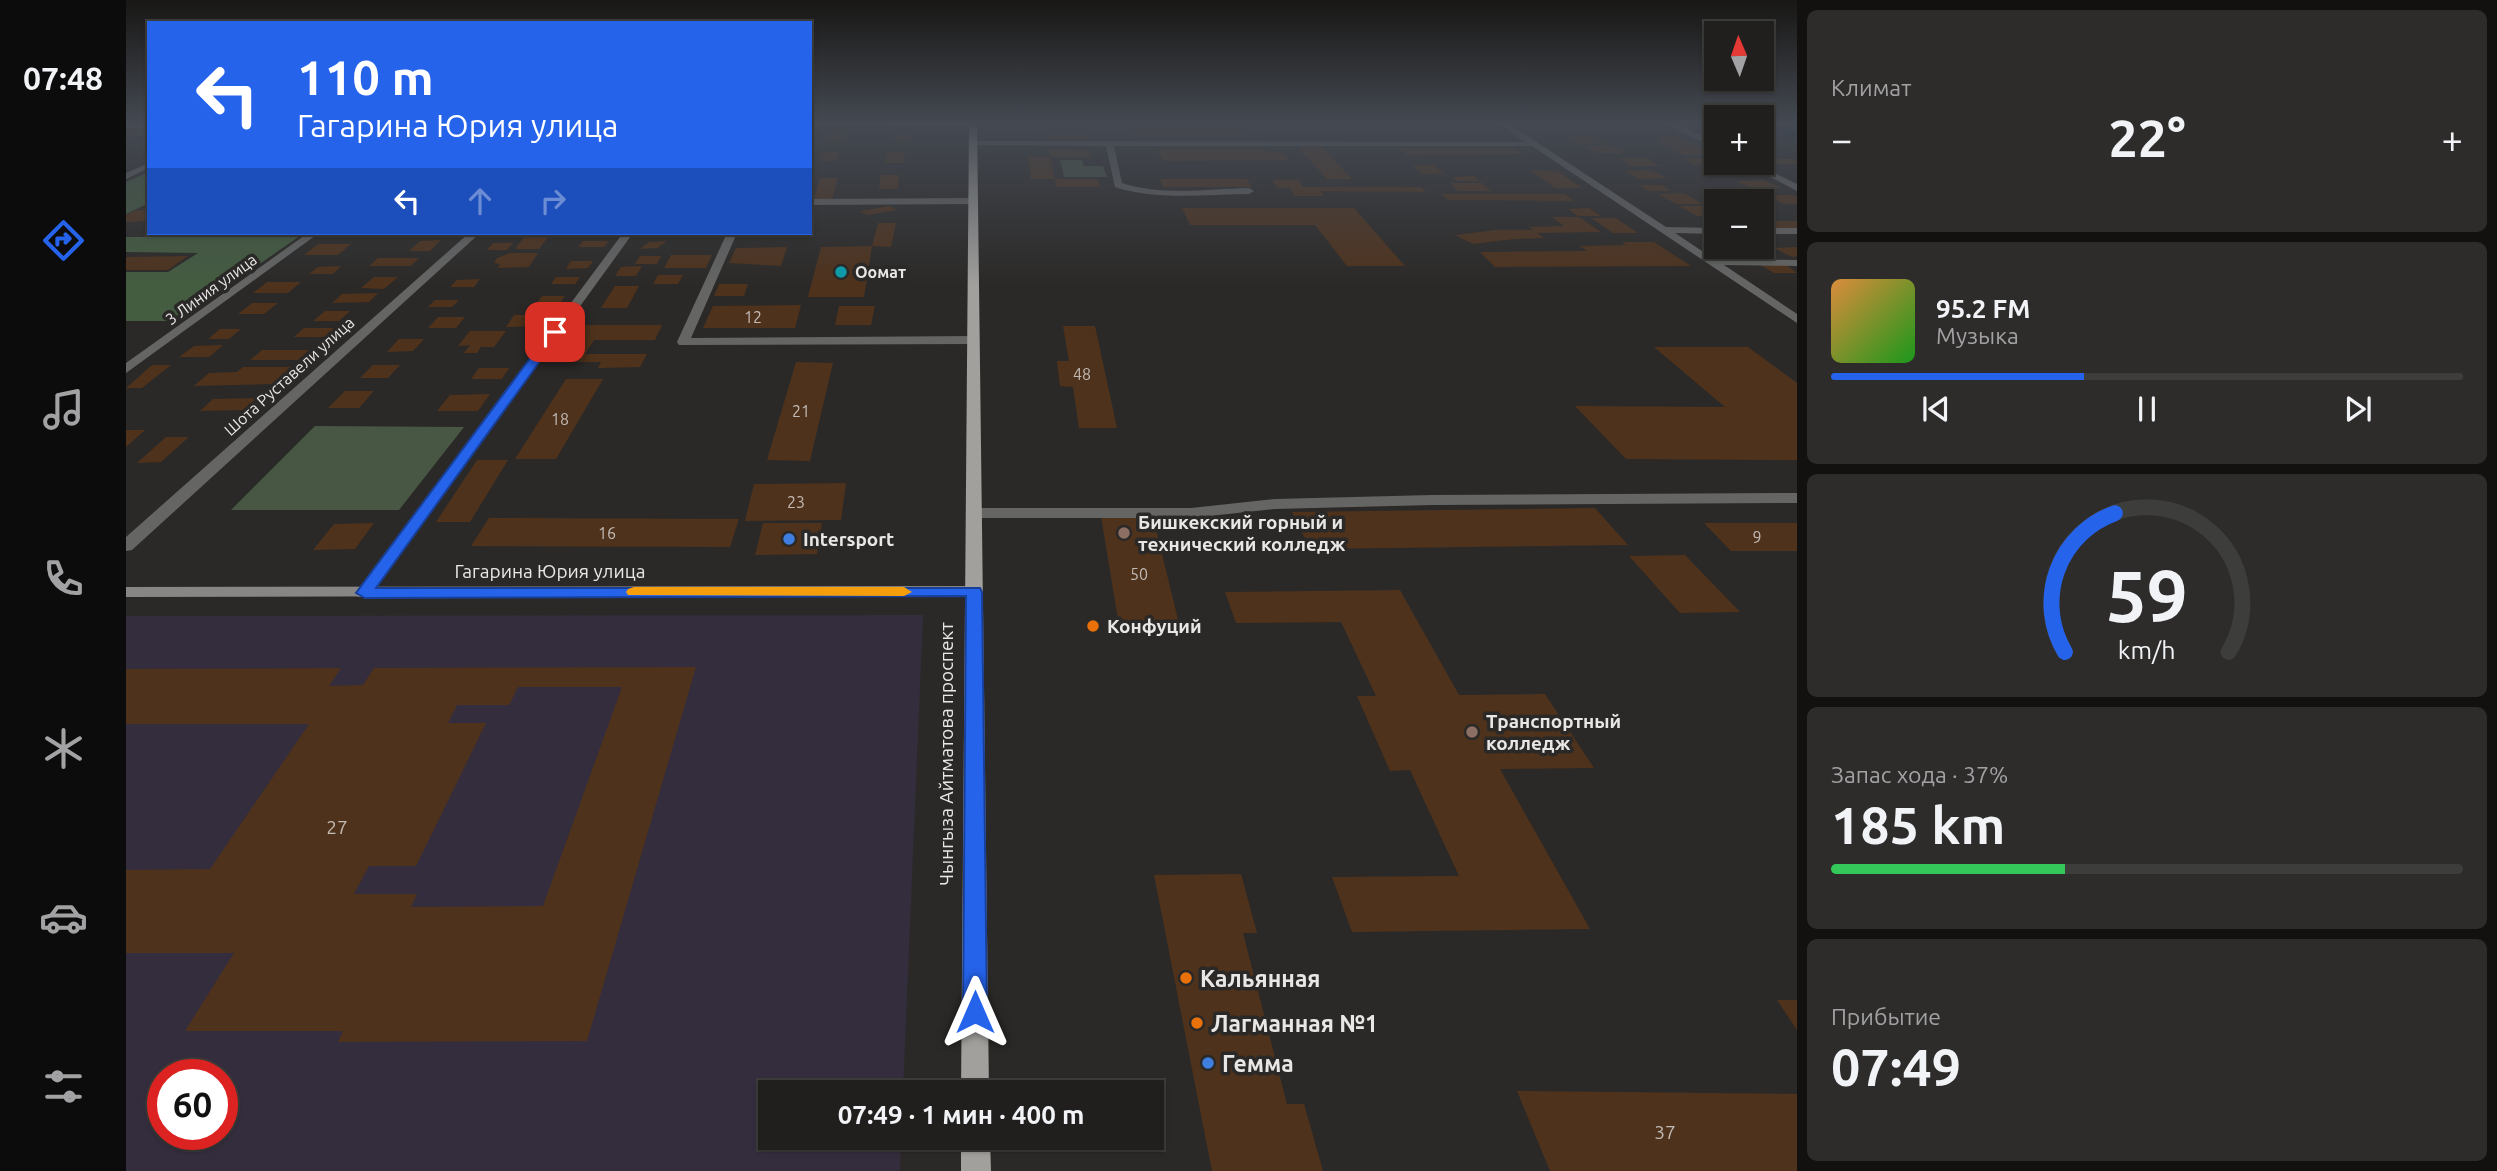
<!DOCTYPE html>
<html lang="ru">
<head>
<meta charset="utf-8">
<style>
  :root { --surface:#201f1d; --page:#2d2c2a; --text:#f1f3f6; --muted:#a2a2a4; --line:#3d3d3b; --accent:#2563eb }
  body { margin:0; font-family:Ubuntu,sans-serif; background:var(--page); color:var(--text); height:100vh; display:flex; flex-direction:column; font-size:26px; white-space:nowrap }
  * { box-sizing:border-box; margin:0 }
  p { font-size:23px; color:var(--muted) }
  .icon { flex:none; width:38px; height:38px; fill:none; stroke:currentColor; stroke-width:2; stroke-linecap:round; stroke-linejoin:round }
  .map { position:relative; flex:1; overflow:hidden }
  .side { display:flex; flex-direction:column; gap:10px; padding:10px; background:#121110; width:700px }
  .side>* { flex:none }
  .hud { position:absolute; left:21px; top:21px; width:665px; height:214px; border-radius:0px; box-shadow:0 2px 5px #0004,0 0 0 2px var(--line); background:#2563eb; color:#fff; overflow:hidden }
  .needle { width:46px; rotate:358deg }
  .tools { position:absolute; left:1578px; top:21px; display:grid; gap:14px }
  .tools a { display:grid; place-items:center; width:70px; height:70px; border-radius:0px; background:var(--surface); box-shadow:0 2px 5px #0004,0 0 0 2px var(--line); font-size:35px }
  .speed { position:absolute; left:21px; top:1059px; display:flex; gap:14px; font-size:35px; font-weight:700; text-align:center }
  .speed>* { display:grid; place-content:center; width:91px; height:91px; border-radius:50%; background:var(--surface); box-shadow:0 2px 5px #0004,0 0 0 2px var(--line); line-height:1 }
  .speed .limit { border:10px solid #d22; background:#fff; color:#111 }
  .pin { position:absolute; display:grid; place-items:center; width:60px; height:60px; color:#fff; margin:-30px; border-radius:14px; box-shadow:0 4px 10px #0006 }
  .me { position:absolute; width:77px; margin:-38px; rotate:0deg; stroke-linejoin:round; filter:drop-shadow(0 0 5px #0008) }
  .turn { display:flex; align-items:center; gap:24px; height:147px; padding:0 35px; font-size:32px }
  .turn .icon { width:91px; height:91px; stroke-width:2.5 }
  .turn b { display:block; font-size:49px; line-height:60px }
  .lanes { display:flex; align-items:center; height:66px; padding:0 35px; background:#0003; justify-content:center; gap:35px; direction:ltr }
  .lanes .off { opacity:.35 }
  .big { font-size:52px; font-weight:700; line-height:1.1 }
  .side .tile { flex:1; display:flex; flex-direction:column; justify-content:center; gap:10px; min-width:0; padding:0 24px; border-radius:10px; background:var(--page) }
  .side .dial { align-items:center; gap:0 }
  .dial svg { height:182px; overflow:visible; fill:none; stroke:var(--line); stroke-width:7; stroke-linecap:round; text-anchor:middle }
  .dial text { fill:var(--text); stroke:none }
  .song { display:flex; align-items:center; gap:21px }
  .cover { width:84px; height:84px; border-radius:10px; background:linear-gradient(135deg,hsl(30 70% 55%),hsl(120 70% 35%)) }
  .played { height:7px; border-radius:4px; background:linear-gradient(90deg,var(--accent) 40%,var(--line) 40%) }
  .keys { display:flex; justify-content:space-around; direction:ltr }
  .heat { display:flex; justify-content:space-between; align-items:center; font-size:38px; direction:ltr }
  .charge { height:10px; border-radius:5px; background:linear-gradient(90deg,#34c759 37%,var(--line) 0) }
  .trip { position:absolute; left:632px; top:1080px; width:406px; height:70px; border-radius:0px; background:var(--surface); box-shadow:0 2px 5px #0004,0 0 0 2px var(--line); font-weight:700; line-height:70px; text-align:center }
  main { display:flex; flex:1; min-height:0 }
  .menu { display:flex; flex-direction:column; width:126px; justify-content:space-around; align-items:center; background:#0d0c0c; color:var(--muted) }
  .menu .icon { width:49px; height:49px }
  .menu .current { color:var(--accent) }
  .menu b { font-size:32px; color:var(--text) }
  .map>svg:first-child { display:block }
  .education { fill:#342d3d; fill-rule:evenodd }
  .green { fill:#475744 }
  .forest { fill:#445c40 }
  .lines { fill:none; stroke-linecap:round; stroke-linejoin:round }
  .river { fill:#071830; fill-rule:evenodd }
  .building { fill:#4e321c; fill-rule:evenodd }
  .minor { fill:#656564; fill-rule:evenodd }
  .tertiary { fill:#656564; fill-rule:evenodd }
  .secondary { fill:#878684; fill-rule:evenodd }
  .primary { fill:#a1a09d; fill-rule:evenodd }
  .route { fill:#2563eb; stroke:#184099; stroke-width:2 }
  .slow { fill:#f59e0b }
  .culture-dot { fill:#0f9aa8; stroke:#2b2927; stroke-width:2.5 }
  .education-dot { fill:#8d6e63; stroke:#2b2927; stroke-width:2.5 }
  .shop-dot { fill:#3f7fe0; stroke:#2b2927; stroke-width:2.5 }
  .food-dot { fill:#e8710a; stroke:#2b2927; stroke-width:2.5 }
  .labels { text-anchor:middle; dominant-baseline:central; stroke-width:7; stroke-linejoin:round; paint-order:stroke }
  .far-poi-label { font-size:16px; font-weight:bold; fill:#e9e7e6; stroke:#2b2927; text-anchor:start }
  .far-street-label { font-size:16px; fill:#e9e7e6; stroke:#2b2927 }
  .number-label { font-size:16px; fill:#c2bab4 }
  .poi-label { font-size:19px; font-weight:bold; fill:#e9e7e6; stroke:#2b2927; text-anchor:start }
  .street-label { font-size:19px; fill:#e9e7e6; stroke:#2b2927 }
  .near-number-label { font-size:19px; fill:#c2bab4 }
  .near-poi-label { font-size:23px; font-weight:bold; fill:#e9e7e6; stroke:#2b2927; text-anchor:start }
</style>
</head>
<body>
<main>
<nav class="menu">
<b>07:48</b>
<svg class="icon current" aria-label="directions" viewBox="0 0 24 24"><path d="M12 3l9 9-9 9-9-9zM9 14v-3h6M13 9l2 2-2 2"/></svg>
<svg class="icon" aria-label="music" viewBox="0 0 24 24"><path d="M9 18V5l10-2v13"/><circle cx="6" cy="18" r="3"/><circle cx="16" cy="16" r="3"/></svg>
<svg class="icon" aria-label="phone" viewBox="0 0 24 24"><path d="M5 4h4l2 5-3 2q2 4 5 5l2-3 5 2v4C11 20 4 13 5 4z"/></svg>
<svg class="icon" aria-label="climate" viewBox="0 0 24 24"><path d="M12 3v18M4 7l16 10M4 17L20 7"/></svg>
<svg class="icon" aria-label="car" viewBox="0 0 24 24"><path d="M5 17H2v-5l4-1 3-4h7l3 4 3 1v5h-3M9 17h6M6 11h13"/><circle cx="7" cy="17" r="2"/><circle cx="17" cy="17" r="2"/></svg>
<svg class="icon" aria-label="filters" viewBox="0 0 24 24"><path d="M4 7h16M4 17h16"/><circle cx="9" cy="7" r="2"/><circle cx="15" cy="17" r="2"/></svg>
</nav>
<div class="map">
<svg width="1671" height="1171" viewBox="0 0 1671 1171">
  <rect width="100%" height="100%" fill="#2b2927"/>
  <path class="education" d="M797 615 777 1092H644V1138H775L774 1171H0V616ZM37 1074H96V1134H37Z"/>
  <path class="green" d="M934 160H956L958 166H977L981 177H938Z
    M189 426 338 427 273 510H105Z"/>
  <path class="forest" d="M23 172V203L0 214V182Z
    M86 233H178L52 321H0V272H42L72 253 0 252V237H74Z"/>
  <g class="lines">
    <path class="river" d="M1636 122 1671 123V137L1636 131Z"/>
  </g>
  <path class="building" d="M894 122H917L919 133H961L963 139H920L919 133H896Z
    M1261 122H1271L1277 127H1302L1309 132H1248L1242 127H1268Z
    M1473 122H1501L1506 127 1477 126Z
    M1434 123 1445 124 1457 129 1442 132 1420 126Z
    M1507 126H1529L1542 133H1520Z
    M8 130H23V131L9 137H0V133Z
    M703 131H722L719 142H699Z
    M1006 131H1115L1120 137H1009Z
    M769 134H786L785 142H768Z
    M1440 137H1468L1481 143 1452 144Z
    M1533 137H1555L1570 145H1539L1530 140H1538Z
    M1483 145 1498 153H1472L1458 146Z
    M1540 146H1572L1591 155H1557Z
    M1172 147H1196L1226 179H1201Z
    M1273 148H1388L1397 154 1281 155Z
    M1031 149H1139L1142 152H1155L1163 160 1037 161Z
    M923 150H964L966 157H924Z
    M696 152H713L711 161H694Z
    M761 152H779L778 163H759Z
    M902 157H924L929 179H905Z
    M1493 158H1521L1534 166H1505Z
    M1588 158 1591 164 1569 165 1557 159Z
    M1640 159H1666L1671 161V164H1652Z
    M1286 165H1307L1318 174H1296Z
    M1404 170 1431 171 1456 188H1429Z
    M1525 170 1541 178 1513 179 1498 171Z
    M1595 170H1621L1633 175 1607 176Z
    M755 175H773L772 189H753Z
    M1348 176 1354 181H1332L1326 177Z
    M694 178H712L706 199H688Z
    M929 179H972L974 187H930Z
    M1034 179H1121L1126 187H1037Z
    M1146 180H1172L1177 187H1295L1300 192 1194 191 1198 196H1169L1163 188H1151Z
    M1637 180 1655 188 1627 189 1610 181Z
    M1324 183H1356L1365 191H1332Z
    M1513 185H1536L1545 191H1522Z
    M1558 193 1577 204H1550L1532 194Z
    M1315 194H1439L1448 201 1322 200Z
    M1593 195 1607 201 1591 203 1574 196Z
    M1641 195H1666L1671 197V204H1658Z
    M764 206 771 210 741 215 734 211Z
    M1553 206H1582L1591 210V216H1571Z
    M1056 208H1228L1279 266H1221L1189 225H1064Z
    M1463 208 1475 216H1452L1442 209Z
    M9 210H23V221L0 222V215Z
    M1426 217H1453L1475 232 1411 233 1418 238 1388 239 1347 244 1329 235 1370 230H1407L1403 227 1438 226Z
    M1465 218H1490L1512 233H1487Z
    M1636 221H1671V228H1643L1636 224Z
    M752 223H770L765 247 746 246 738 297H682L695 247 746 246Z
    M207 233H241L236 237H201Z
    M399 236H423L413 249H389Z
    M315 240 304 251H283L294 241Z
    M457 241H483L478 247H452Z
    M541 241 531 248 514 249 523 242Z
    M1496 242H1528L1565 266 1369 267 1354 252 1461 251 1453 246 1500 245Z
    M367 243H387L381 250H361Z
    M192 244H225L212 255H178Z
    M661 247 655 266 603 263 610 248Z
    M1671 247V256L1666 257 1648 248Z
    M384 253H412L403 267 372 268 374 264 368 263 371 258Z
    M545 255H586L580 268H538Z
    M62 256 42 270H0V257Z
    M514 256H535L531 264H509Z
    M252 258H293L285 266H243Z
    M445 261H467L462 268 440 269Z
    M1659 264 1671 273H1648L1634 265Z
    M215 266 207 274H183L192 267Z
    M516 266 510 276H489L495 267Z
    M532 275H557L552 284H527Z
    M248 277H272L258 289 235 288Z
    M430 277H454L449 284H425Z
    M354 279 348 287H324L331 280Z
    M141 282H175L162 293H127Z
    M593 284H622L618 296H588Z
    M489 286H513L501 308H475Z
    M252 293 243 302 206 303 216 294Z
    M416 296H439L435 302 411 303Z
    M309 300H333L326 307H302Z
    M126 303H152L138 314H112Z
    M675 305 669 328H577L587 306Z
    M713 306H749L745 325H709Z
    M199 311H224L213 321H187Z
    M388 315H426L419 326 380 327Z
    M312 317H339L330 328H302Z
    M439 325H536L529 340H468L459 354H521L514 367 472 368 475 362H414Z
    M937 326H969L991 428H953L947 387 934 386 931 361H943Z
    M178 328H212L202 337H168Z
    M94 329H115L103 339H82Z
    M344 331H380L368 347H355L351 353H338L344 345 332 346Z
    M273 339H298L287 351 261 352Z
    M97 345 83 357H53L68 346Z
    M1528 347H1622L1671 383V460L1500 459 1449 406 1599 407Z
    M136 350H183L172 360H124Z
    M670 362 707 363 684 461 641 460Z
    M26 365H45L16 388H0Z
    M247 365H274L262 378H234Z
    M117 367H168L150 384 68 386 83 373 111 372Z
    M353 368H383L376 379H345Z
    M440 379H477L430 459H389Z
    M219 391H248L233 408H202Z
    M364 394 352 411H311L324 395Z
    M131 398 118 410 74 411 87 399Z
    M0 430H19L0 447Z
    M40 437H63L35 462 11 463Z
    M351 460H382L344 522H310Z
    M720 483 715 520 619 521 628 484Z
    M1469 508 1502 545 1184 549 1166 512Z
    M975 516 1027 517 1055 632H994Z
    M363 518 613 519 604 547 345 546Z
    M248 523 229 549 187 550 208 524Z
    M637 523H696L691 554 629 555Z
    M1578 523H1671V551H1605Z
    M1559 555 1614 612 1554 613 1503 556Z
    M1274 590 1333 695 1419 694 1468 768 1374 769 1464 929 1226 932 1206 877 1333 876 1284 770 1264 771 1231 696H1250L1215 622 1110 623 1099 592Z
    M570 667 461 1041 212 1042 217 1031H59L108 953H0V870L84 869 183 724H0V669L215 668 203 686 237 685 248 668ZM392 687H496L417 906 285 907 291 894H228L243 866H290L360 723H322L331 705H383Z
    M1115 874 1131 933H1117L1161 1104H1178L1197 1171H1086L1028 875Z
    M1651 1000H1671V1030Z
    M1391 1091 1671 1094V1171H1424Z"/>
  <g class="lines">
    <path class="minor" d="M684 122 847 123 851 125 847 127 684 125Z
      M1371 122H1380L1540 227 1591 228V234L1549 233 1588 259 1671 260V266L1598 265 1671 314V323L1406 146H988L996 183C1035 196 1083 189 1123 188L1128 191 1123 194C1080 194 1031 201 989 187L980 146 847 145 843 143 847 141 1399 142Z
      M1543 122H1549L1591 144V149L1543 126Z
      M0 124H23V128H0Z
      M23 163V168L0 179V173Z
      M1618 163H1628L1671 184V191Z
      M684 199 847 198 852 201 847 204 684 205Z
      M1636 228H1671V234H1636Z
      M182 233H193L0 373V363Z
      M497 233H507L244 597H232L229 593 232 589Z
      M601 233H611L565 338 848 336 854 340 848 344 553 345 551 342Z
      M1671 493V503L1306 505 1149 509 1065 518H848L840 513 848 508H1065L1149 499 1306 495Z"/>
    <path class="tertiary" d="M343 233H354L6 550 0 551V537Z"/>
    <path class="secondary" d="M848 586 857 591 854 595 0 597V587Z"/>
    <path class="primary" d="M843 122H851L863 1092H835Z
      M835 1138H864L865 1171H835Z"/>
  </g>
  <linearGradient id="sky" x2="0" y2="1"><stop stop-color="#181715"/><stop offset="0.43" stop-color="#444952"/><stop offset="1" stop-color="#444952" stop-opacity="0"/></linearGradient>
  <rect width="1671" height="286" fill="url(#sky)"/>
  <path class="route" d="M425 330 435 332 250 588H854L856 592 861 1012 858 1019 849 1023 841 1019 837 1012 840 596 239 598 230 593Z"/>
  <path class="slow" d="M508 587H778L786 592 778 596 502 595 500 592 502 589Z"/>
  <circle class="culture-dot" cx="715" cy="272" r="7"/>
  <g class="education-dot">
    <circle cx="998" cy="533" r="7"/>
    <circle cx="1346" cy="732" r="7"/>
  </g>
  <g class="shop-dot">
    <circle cx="663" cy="539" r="7"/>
    <circle cx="1082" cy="1063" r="7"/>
  </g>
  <g class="food-dot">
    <circle cx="967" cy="626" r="7"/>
    <circle cx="1060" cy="978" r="7"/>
    <circle cx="1071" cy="1023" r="7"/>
  </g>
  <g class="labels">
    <g class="far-poi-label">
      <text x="729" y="272">Оомат</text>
    </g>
    <g class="far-street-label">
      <text transform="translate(85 289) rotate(-36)">3 Линия улица</text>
      <text transform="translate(163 376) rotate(-42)">Шота Руставели улица</text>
    </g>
    <g class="number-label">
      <text x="627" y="317">12</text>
      <text x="956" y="374">48</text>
      <text x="675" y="411">21</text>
      <text x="434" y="419">18</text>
      <text x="670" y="502">23</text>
      <text x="481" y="533">16</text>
      <text x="1631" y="537">9</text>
      <text x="1013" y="574">50</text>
    </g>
    <g class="poi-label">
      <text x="1012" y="522">Бишкекский горный и<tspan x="1012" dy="22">технический колледж</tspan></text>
      <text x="677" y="539">Intersport</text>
      <text x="981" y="626">Конфуций</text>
      <text x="1360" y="721">Транспортный<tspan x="1360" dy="22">колледж</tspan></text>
    </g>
    <g class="street-label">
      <text x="424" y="571">Гагарина Юрия улица</text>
      <text transform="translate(820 754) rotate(-90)">Чынгыза Айтматова проспект</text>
    </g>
    <g class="near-number-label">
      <text x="211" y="827">27</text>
      <text x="1539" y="1132">37</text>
    </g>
    <g class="near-poi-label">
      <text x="1074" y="978">Кальянная</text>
      <text x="1085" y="1023">Лагманная №1</text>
      <text x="1096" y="1063">Гемма</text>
    </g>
  </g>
</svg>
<div class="tools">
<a><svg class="needle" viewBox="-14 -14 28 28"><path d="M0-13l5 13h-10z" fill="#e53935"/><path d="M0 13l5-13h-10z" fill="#a2a2a4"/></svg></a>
<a>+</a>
<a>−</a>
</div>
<div class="speed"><div class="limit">60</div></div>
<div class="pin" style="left:429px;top:332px;background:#d93025"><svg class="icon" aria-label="arrive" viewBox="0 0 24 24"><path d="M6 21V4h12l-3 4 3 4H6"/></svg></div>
<svg class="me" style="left:849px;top:1012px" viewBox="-20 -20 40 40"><path d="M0-17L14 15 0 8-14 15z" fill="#2563eb" stroke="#fff" stroke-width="4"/></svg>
<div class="trip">07:49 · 1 мин · 400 m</div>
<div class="hud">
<div class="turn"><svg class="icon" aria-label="left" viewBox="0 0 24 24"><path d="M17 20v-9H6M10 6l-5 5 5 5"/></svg><div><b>110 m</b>Гагарина Юрия улица</div></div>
<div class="lanes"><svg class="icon" aria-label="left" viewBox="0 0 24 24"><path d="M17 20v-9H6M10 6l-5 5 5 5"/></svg><svg class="icon off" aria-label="ahead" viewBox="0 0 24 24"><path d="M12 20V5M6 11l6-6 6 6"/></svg><svg class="icon off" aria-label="right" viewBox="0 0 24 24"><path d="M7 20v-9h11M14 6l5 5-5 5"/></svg></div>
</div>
</div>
<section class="side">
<div class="tile"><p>Климат</p>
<div class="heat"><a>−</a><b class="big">22°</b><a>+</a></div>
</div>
<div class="tile">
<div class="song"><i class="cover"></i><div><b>95.2 FM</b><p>Музыка</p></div></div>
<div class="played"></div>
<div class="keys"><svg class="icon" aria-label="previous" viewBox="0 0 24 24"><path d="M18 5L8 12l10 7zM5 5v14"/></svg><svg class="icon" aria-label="pause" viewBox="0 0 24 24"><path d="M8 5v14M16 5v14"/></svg><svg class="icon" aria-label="next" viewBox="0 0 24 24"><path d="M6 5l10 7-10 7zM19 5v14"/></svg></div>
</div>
<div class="tile dial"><svg viewBox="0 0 100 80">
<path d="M14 69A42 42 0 1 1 86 69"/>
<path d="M14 69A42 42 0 0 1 36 8" stroke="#2563eb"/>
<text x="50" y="56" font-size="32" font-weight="700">59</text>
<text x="50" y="72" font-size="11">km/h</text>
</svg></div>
<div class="tile"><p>Запас хода · 37%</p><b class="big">185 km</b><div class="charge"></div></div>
<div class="tile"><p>Прибытие</p><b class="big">07:49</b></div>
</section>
</main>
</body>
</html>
